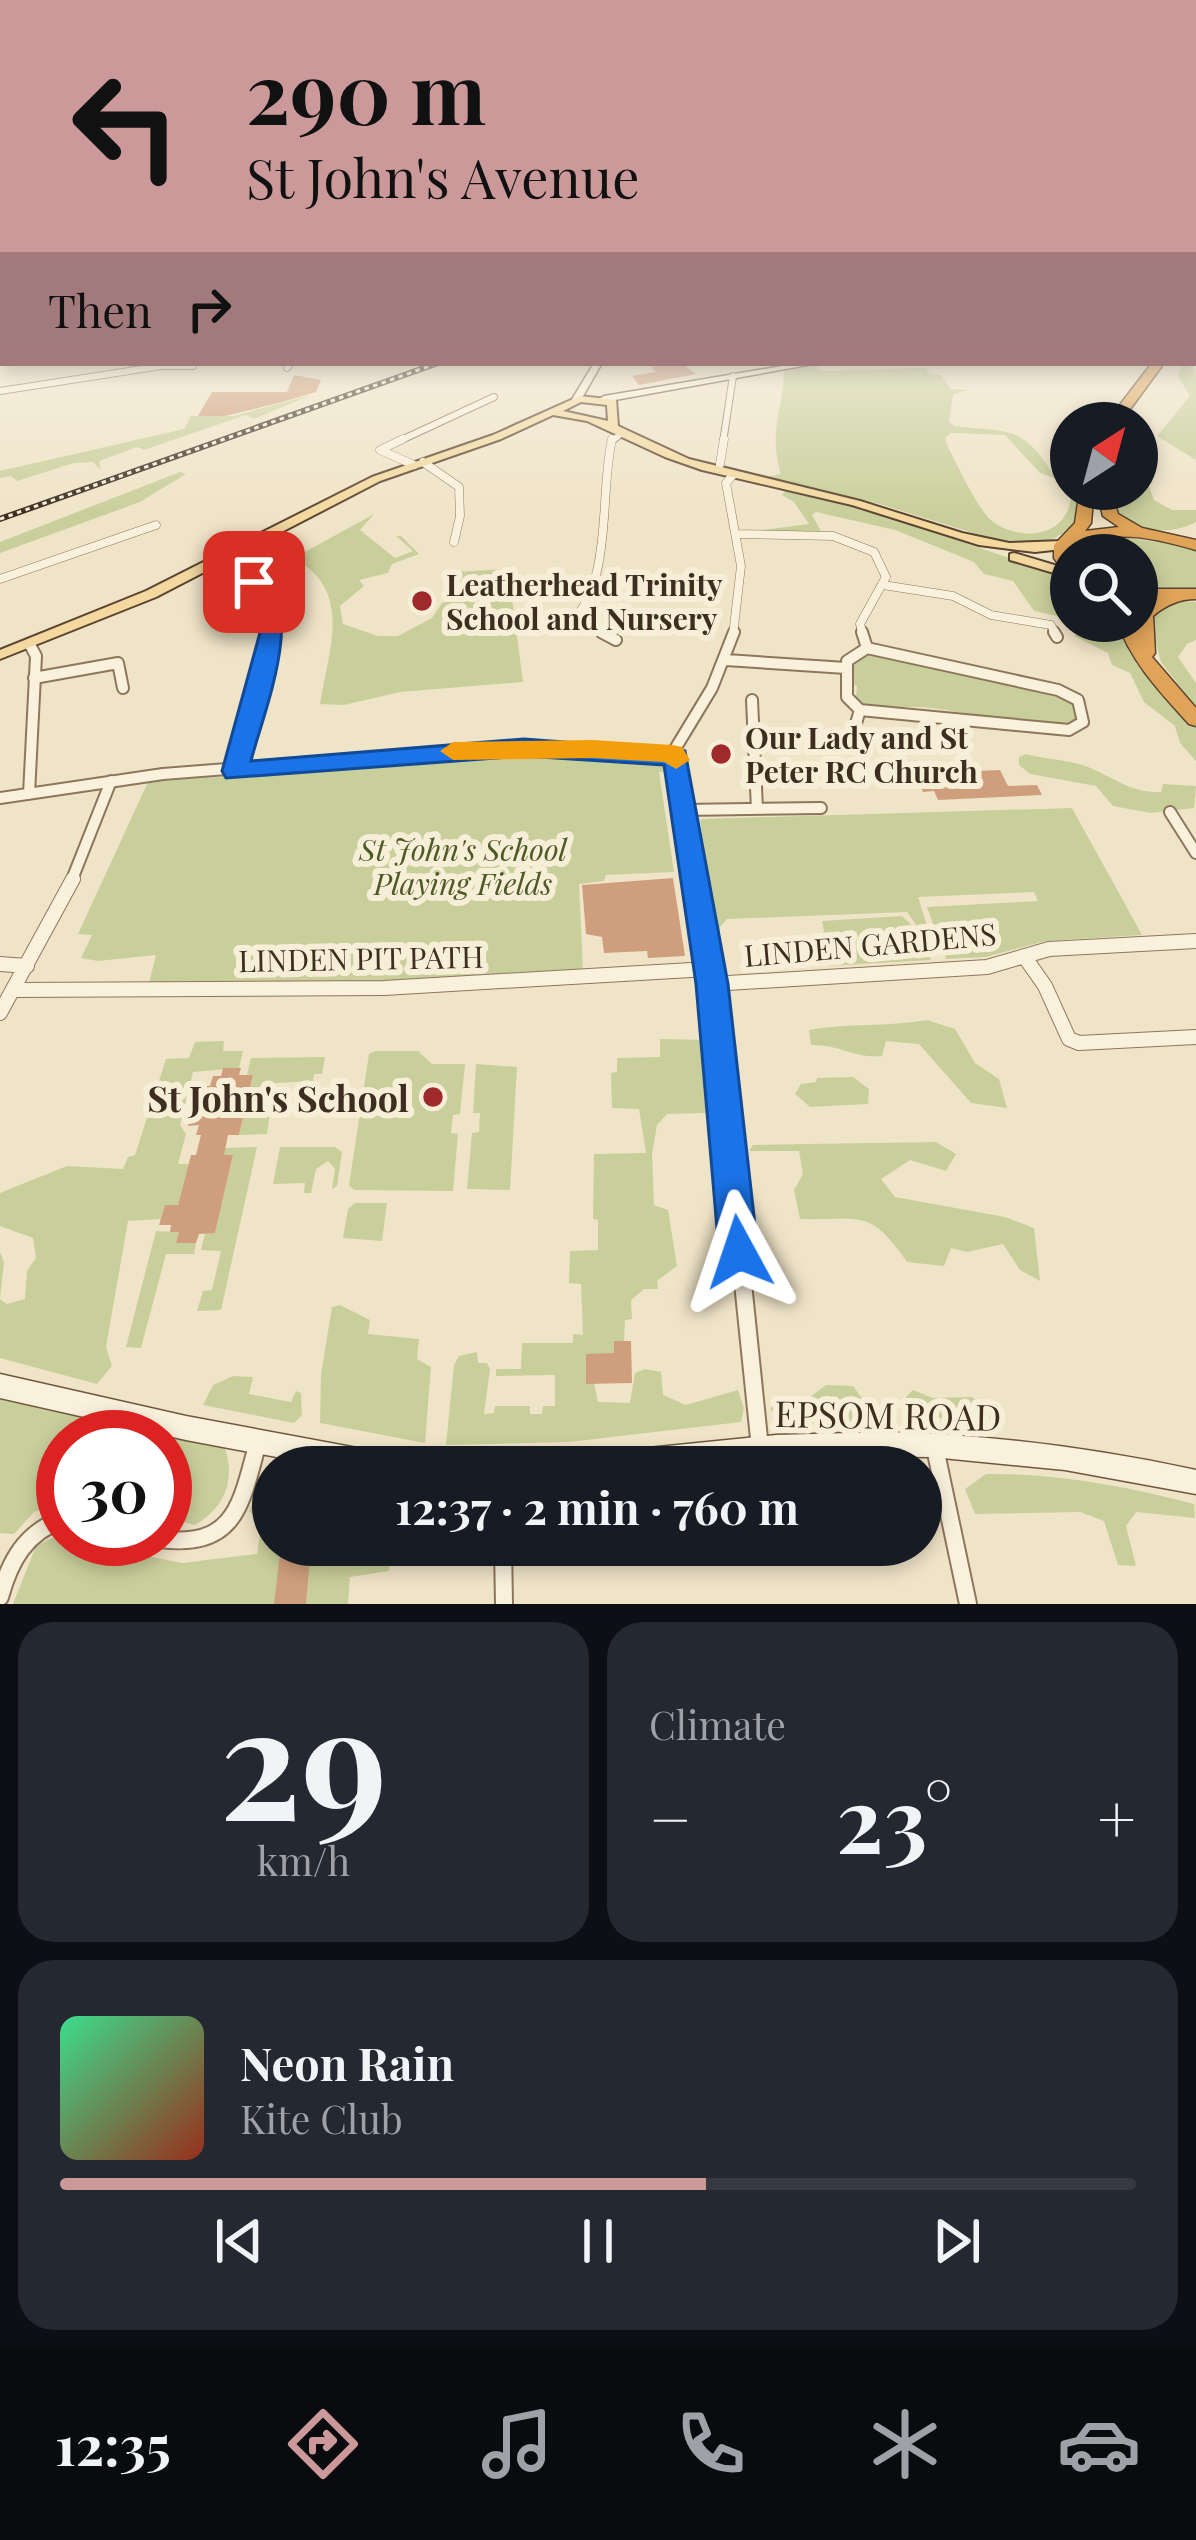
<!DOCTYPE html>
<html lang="en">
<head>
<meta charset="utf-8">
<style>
  :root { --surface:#171b24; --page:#242831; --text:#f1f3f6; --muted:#9ea1a6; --line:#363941; --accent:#cc999b }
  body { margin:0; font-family:"Playfair Display",serif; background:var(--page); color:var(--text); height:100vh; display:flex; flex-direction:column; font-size:45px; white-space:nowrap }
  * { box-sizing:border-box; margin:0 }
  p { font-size:39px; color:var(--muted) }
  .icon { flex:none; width:66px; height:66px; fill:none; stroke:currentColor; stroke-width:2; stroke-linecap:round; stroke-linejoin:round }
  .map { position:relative; height:1604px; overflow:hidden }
  .drawer { display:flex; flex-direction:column; gap:18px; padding:18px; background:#0d0f14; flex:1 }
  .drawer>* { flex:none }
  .guide { position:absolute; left:0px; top:0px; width:1197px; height:366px; box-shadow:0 6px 18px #0003; background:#cc999b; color:#111; overflow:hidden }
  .needle { width:78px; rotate:36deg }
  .fabs { position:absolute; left:1050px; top:402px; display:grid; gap:24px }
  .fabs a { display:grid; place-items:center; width:108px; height:108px; border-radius:50%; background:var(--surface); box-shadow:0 6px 18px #0003; font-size:60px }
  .speed { position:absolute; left:36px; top:1410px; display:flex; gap:24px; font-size:60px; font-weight:700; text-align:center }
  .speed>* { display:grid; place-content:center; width:156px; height:156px; border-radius:50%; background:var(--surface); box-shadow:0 6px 18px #0003; line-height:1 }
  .speed .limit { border:18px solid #d22; background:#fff; color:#111 }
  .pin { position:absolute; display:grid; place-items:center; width:102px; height:102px; color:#fff; margin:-51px; border-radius:24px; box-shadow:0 6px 18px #0006 }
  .me { position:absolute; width:132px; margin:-66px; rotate:355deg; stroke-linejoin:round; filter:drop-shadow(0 0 9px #0008) }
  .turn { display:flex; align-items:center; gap:42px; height:252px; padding:0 48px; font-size:54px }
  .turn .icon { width:156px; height:156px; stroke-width:2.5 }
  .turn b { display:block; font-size:84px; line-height:102px }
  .then { display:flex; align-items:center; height:114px; padding:0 48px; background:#0003; gap:24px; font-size:45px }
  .big { font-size:90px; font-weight:700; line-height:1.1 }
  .drawer .widget { flex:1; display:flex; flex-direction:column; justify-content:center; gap:18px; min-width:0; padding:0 42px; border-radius:36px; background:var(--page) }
  .drawer .dial { align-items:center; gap:0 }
  .dial b { font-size:156px; line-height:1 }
  .song { display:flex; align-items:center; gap:36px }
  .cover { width:144px; height:144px; border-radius:18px; background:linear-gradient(135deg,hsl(150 70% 55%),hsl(10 70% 35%)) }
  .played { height:12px; border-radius:6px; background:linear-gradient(90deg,var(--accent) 60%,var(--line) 60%) }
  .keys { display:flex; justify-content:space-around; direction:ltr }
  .heat { display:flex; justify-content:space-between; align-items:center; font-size:66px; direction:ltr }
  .drawer .tiles { flex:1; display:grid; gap:18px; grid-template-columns:1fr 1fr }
  .widget:last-child { grid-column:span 2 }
  .trip { position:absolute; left:252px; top:1446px; width:690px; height:120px; border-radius:60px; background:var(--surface); box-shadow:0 6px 18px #0003; font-weight:700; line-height:120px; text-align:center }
  .menu { display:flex; height:192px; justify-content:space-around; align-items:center; background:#090b0e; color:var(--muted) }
  .menu .icon { width:84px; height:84px }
  .menu .selected { color:var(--accent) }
  .menu b { font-size:54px; color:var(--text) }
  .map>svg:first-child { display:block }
  .green { fill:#c9cf9b }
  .building { fill:#cf9f7d }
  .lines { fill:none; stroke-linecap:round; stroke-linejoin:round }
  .street-far4-casing { stroke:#8d765c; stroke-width:8 }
  .street-far3-casing { stroke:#8d765c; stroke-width:9 }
  .street-far2-casing { stroke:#8d765c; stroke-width:14 }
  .street-far1-casing { stroke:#8d765c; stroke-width:16 }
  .street-casing { stroke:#8d765c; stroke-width:20 }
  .secondary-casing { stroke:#6f573f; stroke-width:3 }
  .primary-casing { stroke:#5b4430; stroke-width:4 }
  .highway-casing { stroke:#5b4430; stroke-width:3 }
  .street-far4 { stroke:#faf1dc; stroke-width:6 }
  .street-far3 { stroke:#faf1dc; stroke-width:8 }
  .street-far2 { stroke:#faf1dc; stroke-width:10 }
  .street-far1 { stroke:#faf1dc; stroke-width:14 }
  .street { stroke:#faf1dc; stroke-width:16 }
  .secondary { fill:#faf1dc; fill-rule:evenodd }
  .primary { fill:#f3d9a0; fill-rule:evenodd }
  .highway { fill:#e0a458; fill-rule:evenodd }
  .rail-casing { stroke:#3d2e20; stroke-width:6 }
  .rail { stroke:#f7eed8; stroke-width:3; stroke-dasharray:4.5; stroke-linecap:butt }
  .route { fill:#1a73e8; stroke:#114b97; stroke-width:3 }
  .slow { fill:#f59e0b }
  .poi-dot { fill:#9e2a2b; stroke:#f7eed8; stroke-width:4.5 }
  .labels { text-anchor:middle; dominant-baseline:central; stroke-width:12; stroke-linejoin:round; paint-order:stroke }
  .poi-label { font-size:30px; font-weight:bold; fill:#3d2e20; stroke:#f7eed8; text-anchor:start }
  .park-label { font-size:30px; font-style:italic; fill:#4d5a26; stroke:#f7eed8 }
  .street-label { font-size:30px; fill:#3d2e20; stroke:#f7eed8 }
  .near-poi-label { font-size:36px; font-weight:bold; fill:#3d2e20; stroke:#f7eed8; text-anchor:end }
  .near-street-label { font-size:36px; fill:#3d2e20; stroke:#f7eed8 }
</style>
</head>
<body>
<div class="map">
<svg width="1196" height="1604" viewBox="0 0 1196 1604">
  <rect width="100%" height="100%" fill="#f0e4c8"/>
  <path class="green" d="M1194 362 1196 374V460L1157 436 1190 396 1178 377 1182 363Z
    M817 365 820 371 926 368 930 374 941 375 951 389 968 390 953 395 949 422 955 426C1016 433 1021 425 1057 479L1040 473 1005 435 951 433 945 438 948 447C957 464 978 510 992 521 1017 540 1060 540 1070 504 1072 496 1070 485 1071 476L1065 473 1071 470V489H1080L1073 527 1048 542 1012 545 876 503 761 478 781 474C768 431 783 412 784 371Z
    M311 395 254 419 246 415 144 450 137 447 99 461 101 470 93 462 74 463 17 481 11 476 0 478V471L184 429 191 416H234Z
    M1143 444 1160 448 1142 454 1140 461 1154 500 1172 510H1196V522C1170 536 1132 533 1113 508L1109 489H1137V447Z
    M180 472 186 474 140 502 0 553V542Z
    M786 489 865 509 1071 579V619L1034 611 1013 581 984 574 974 562 895 530 816 512 812 515 822 533 763 530 809 524 794 502 782 495Z
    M374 514 360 530 395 558 413 551 396 536H401L419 554 392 564 388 573 359 580 364 586 340 606 343 624 378 636H398L432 618 442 603 460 597 446 581 455 572 508 569 523 682 400 692 344 705 320 704C329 648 353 591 294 558Z
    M1115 536 1196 548V591L1137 590V555H1071L1069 559 1072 547Z
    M1182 601 1196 602V640L1187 644 1178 657 1196 683V708L1161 662 1149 617 1167 604Z
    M1072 621H1117L1149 675 1196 728V761L1180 743 1175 726 1144 702 1130 673 1112 665 1108 653 1074 636 1079 630Z
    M866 652 897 655 903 662 957 675 960 669 1072 700 1079 718C1048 738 967 711 931 708 909 705 888 710 865 705L856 697 857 686 852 684 853 664Z
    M537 754 668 763 669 771 659 772 674 872 606 875 604 881 579 884 583 970 375 982 149 983 156 955 98 961 81 958 92 935 78 934 148 782Z
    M1026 754C1047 760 1076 760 1095 770 1119 781 1133 793 1161 792L1163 784 1196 786 1194 808 1151 813 1113 806 1096 786 1030 774 1019 765V757Z
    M1072 808 1142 935 1045 941 986 957 946 959 927 907 1038 901 1034 892 918 897 935 951 907 912 727 919 720 927 718 947 700 819Z
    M902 916 921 934 931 960 828 966 819 936 824 931 822 921Z
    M927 1020 955 1029 975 1063 999 1079 1007 1108 971 1103 919 1044 886 1041 882 1056C856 1059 838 1044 811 1045L809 1030C848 1023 887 1027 927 1020Z
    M660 1039 707 1040 714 1104H705V1113L667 1114 657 1125 652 1154 654 1205 668 1210 677 1266 657 1281 658 1289H644L631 1300 632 1319 625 1320 624 1341H614V1353L594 1383 598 1402 630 1403 635 1373 645 1369 661 1372 663 1395 686 1405 738 1390 744 1408 741 1422 569 1442 446 1445 454 1365 459 1356 477 1352 478 1363H487L490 1369 484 1414 494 1413 495 1406H530V1414H542L543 1406H555V1375L496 1376V1369H521L522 1343H573V1334L583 1335 581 1284 569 1283 570 1251 598 1250V1220L593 1219 594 1154 646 1153 639 1109 612 1108 611 1073 617 1072V1058L660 1057Z
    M224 1041 223 1051H243L239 1068 193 1072 180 1125 186 1134 178 1164H189L178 1205H165L161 1219 128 1221 106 1347 112 1366 97 1384 0 1358V1252L4 1262 0 1299 7 1304 25 1299 27 1271 36 1258 33 1238 0 1226V1193L67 1166 123 1169 128 1157 135 1155 166 1059 189 1058 195 1042Z
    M375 1051H418L432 1064H465L460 1114 453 1115 451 1133 458 1134 453 1191 354 1190 349 1185 369 1054Z
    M325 1057 322 1074H314L313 1081 274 1083 267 1134 239 1135 253 1076 247 1075 251 1058Z
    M476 1064 517 1067 510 1190 467 1189 472 1133 479 1132 480 1113H473Z
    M853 1077 869 1089 868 1104 810 1107 795 1094 801 1084 816 1082 817 1078Z
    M936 1142 956 1154 946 1171 910 1160 881 1179 895 1197 1005 1217 1034 1228 1040 1281 1020 1270 1003 1244 967 1252 951 1248 944 1266 907 1262C869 1207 861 1221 800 1219L794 1190 803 1174 799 1151H749L753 1145Z
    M257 1147 221 1310 197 1311 203 1291 212 1290 221 1251 201 1250 205 1233 215 1232 233 1156 223 1155 225 1148Z
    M280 1147H335L342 1152 337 1186 332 1189 335 1169 328 1161 316 1169 311 1193H304L305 1183 273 1184Z
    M355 1203H387L382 1241 343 1238 348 1209Z
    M156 1231 179 1232 176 1243H196L194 1254H166L141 1348 126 1347Z
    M340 1305 370 1320 368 1334 419 1339 417 1359 431 1367 425 1443 320 1423 321 1374 332 1307Z
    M233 1376 253 1377 249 1394 291 1402 296 1391 301 1393 302 1415 294 1423 203 1405 213 1385Z
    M826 1385 853 1386 875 1416 870 1420 789 1426 770 1409 779 1398 810 1397Z
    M913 1390 933 1398 971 1397 999 1411 1002 1423 903 1415V1400Z
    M0 1394 223 1443C237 1477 226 1507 195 1525L165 1518V1437H63V1501L34 1512 14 1534 0 1533Z
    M273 1471V1545H391L389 1571 350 1577 348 1604H13L36 1546 60 1534 63 1539 182 1563 257 1554 262 1521 249 1511 263 1478Z
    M986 1474C1056 1473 1126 1486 1194 1504L1195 1518 1136 1512 1126 1526 1136 1566 1118 1565 1104 1521 1080 1512 975 1514 965 1489Z"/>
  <path class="building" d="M681 363 696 374 639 385 632 376 656 372 651 367Z
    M294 375 321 380 316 392 282 402 225 416H198L212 392H287Z
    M945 764 949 772 1000 770 1008 786 1037 785 1042 795 938 800 934 791 923 792 913 766Z
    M673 878 685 956 648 958 647 951 604 953 602 937 586 934 582 885Z
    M223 1068H241L239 1075H253L239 1135H228L224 1155H233L215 1233 199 1234 196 1243H176L179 1232H170L171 1225H159L165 1205H178L191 1155H196L201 1135H196L199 1125 188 1126 199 1086H210L213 1076H221Z
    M614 1341H631L632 1383 586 1384V1354L614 1353Z
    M281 1545H336L335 1554 310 1557 306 1604H274Z"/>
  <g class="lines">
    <g class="street-far4-casing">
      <path id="street-far4" d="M0 317 3 313
        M287 368 291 363
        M0 391 161 366H193
        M397 442 494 397
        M611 442 623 432
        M723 442 733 376"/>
    </g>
    <g class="street-far3-casing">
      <path id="street-far3" d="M403 439 380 450 414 465
        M423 462 459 487 460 516 454 542
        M720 464 724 439
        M737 534 833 536 874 552 886 577 860 624 863 635
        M218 561C254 581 274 591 273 635
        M0 579 156 525
        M883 585 953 596 991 615 1051 625 1056 635
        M580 620 607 635
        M568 626C614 583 599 496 612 439
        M733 635 741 566 726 483 733 475"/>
    </g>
    <g class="street-far2-casing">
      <path id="street-far2" d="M601 632 616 640
        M862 632 867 648
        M1054 632 1057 637
        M867 648 1058 690 1078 700 1083 722 1069 730 860 710 847 697V661Z
        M726 660 846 668
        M34 678 118 663 123 688
        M752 700 757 809
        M851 740 860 710
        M672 754 694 882
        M672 754 712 688 734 632
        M236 771 273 632
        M29 794 36 656 30 645
        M0 798 163 774 467 750 672 754
        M684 810 821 808
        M1170 812 1196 853
        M71 882 111 781"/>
    </g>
    <g class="street-far1-casing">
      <path id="street-far1" d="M694 879 712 984 734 1199
        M1024 956 1045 986 1069 1039 1079 1043 1196 1037
        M0 964 27 966
        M712 984 987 967 1049 949 1196 941
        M14 990 384 988 708 969
        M0 1013 73 879"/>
    </g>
    <g class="street-casing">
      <path id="street" d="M734 1196 760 1448
        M935 1448 968 1604
        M160 1539C236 1549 241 1504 258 1442
        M503 1545 504 1604
        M0 1597C10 1560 26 1532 63 1519"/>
    </g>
    <g class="secondary-casing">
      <path id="secondary" d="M1194 346H1196V352H1194Z
        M594 363H602L579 403H573L571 401Z
        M800 363H819L604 402 599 399 604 396Z
        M0 1374 186 1416 395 1455 404 1458 407 1467H330L186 1440 0 1398Z
        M887 1432C992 1435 1094 1448 1196 1470V1494L1065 1470 932 1457 842 1456 691 1467H566L569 1458 578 1455 776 1435Z"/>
    </g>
    <g class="primary-casing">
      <path id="primary" d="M580 396 616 400 618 426 689 459 860 501 962 533 1009 543 1062 541 1068 545 1062 549 1035 552 979 545 852 505 702 470 665 457 587 421 553 415 501 439 380 481 156 597 0 659V650L146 591 372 477 493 435ZM581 402 607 405 608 421 563 411Z
        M1014 553 1071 570V578L1010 560V554Z"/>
    </g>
    <g class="highway-casing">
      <path id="highway" d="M1194 318H1196V330H1194Z
        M1152 363H1164L1120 423H1106Z
        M1080 489H1094L1091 523 1085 531 1119 527 1103 516 1096 489H1110L1118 514 1142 528 1196 540V550C1155 538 1111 528 1070 547L1071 576 1065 574 1054 558V545L1075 523Z
        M1137 589H1196V599C1179 599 1166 605 1153 616L1155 653 1152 657 1196 708V726L1189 724C1161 693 1131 662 1117 621H1135L1136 624 1137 613 1153 599H1137Z"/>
    </g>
    <use href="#street-far4" class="street-far4"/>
    <use href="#street-far3" class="street-far3"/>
    <use href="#street-far2" class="street-far2"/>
    <use href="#street-far1" class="street-far1"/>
    <use href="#street" class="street"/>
    <use href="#secondary" class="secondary"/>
    <use href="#primary" class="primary"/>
    <use href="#highway" class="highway"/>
    <g class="rail-casing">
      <path id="rail" d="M0 519 438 363"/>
    </g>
    <use href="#rail" class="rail"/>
  </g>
  <linearGradient id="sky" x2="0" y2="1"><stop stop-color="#8fbad6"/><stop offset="0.56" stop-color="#f8f3e6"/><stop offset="1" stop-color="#f8f3e6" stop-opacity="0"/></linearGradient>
  <rect width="1196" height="515" fill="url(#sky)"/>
  <path class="route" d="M254 576C312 597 262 716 251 761L524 739 685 751 728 984 758 1252 752 1265 739 1271 725 1265 719 1252 696 984 664 765 524 756 226 778 222 771 261 629V604L243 582Z"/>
  <path class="slow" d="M593 740 672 745 682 747 690 760 676 769 664 762 593 758 453 760 440 751 453 742Z"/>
  <g class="poi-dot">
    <circle cx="422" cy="601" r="12"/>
    <circle cx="721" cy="754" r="12"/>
    <circle cx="433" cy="1097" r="12"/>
  </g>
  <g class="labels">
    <g class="poi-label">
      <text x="446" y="584">Leatherhead Trinity<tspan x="446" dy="34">School and Nursery</tspan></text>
      <text x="745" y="737">Our Lady and St<tspan x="745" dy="34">Peter RC Church</tspan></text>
    </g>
    <g class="park-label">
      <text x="463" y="849">St John's School<tspan x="463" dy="34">Playing Fields</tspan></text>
    </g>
    <g class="street-label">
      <text transform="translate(870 944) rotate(-5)">LINDEN GARDENS</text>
      <text transform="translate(361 958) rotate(-1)">LINDEN PIT PATH</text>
    </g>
    <g class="near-poi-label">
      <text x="409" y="1097">St John's School</text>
    </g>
    <g class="near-street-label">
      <text transform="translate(888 1414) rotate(1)">EPSOM ROAD</text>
    </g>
  </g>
</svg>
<div class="fabs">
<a><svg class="needle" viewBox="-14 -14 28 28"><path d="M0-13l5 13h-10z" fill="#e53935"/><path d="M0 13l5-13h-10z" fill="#9ea1a6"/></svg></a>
<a><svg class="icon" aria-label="search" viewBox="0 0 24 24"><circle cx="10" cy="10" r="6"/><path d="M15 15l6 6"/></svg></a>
</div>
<div class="speed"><div class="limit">30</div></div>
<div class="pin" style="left:254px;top:582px;background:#d93025"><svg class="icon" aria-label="arrive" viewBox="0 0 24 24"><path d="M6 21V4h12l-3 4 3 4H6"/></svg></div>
<svg class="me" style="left:739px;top:1252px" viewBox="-20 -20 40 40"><path d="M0-17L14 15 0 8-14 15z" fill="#1a73e8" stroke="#fff" stroke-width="4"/></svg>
<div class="trip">12:37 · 2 min · 760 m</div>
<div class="guide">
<div class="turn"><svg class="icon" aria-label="left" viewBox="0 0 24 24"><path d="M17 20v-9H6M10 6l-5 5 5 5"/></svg><div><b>290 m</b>St John's Avenue</div></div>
<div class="then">Then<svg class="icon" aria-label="right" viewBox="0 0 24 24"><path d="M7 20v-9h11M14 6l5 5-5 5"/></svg></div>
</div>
</div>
<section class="drawer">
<div class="tiles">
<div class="widget dial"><b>29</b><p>km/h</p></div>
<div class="widget"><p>Climate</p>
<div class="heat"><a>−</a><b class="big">23°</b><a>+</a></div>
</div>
<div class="widget">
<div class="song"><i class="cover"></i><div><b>Neon Rain</b><p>Kite Club</p></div></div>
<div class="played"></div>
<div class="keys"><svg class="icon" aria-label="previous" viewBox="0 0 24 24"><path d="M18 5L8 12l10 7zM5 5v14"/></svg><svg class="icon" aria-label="pause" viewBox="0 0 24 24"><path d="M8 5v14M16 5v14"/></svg><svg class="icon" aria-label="next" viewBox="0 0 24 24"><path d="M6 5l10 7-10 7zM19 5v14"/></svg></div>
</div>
</div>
</section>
<nav class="menu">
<b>12:35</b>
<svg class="icon selected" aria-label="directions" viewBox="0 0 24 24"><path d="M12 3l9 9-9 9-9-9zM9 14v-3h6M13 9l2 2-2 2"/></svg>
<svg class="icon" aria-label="music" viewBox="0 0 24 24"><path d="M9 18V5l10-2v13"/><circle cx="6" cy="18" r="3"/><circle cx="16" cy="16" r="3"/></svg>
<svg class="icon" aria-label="phone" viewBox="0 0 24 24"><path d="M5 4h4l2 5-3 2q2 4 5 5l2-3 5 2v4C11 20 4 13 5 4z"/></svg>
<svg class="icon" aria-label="climate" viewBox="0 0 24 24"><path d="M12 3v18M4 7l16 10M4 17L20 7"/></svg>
<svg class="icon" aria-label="car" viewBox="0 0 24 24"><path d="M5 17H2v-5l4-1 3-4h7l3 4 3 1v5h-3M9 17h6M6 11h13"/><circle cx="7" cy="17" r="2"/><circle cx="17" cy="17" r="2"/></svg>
</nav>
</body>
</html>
